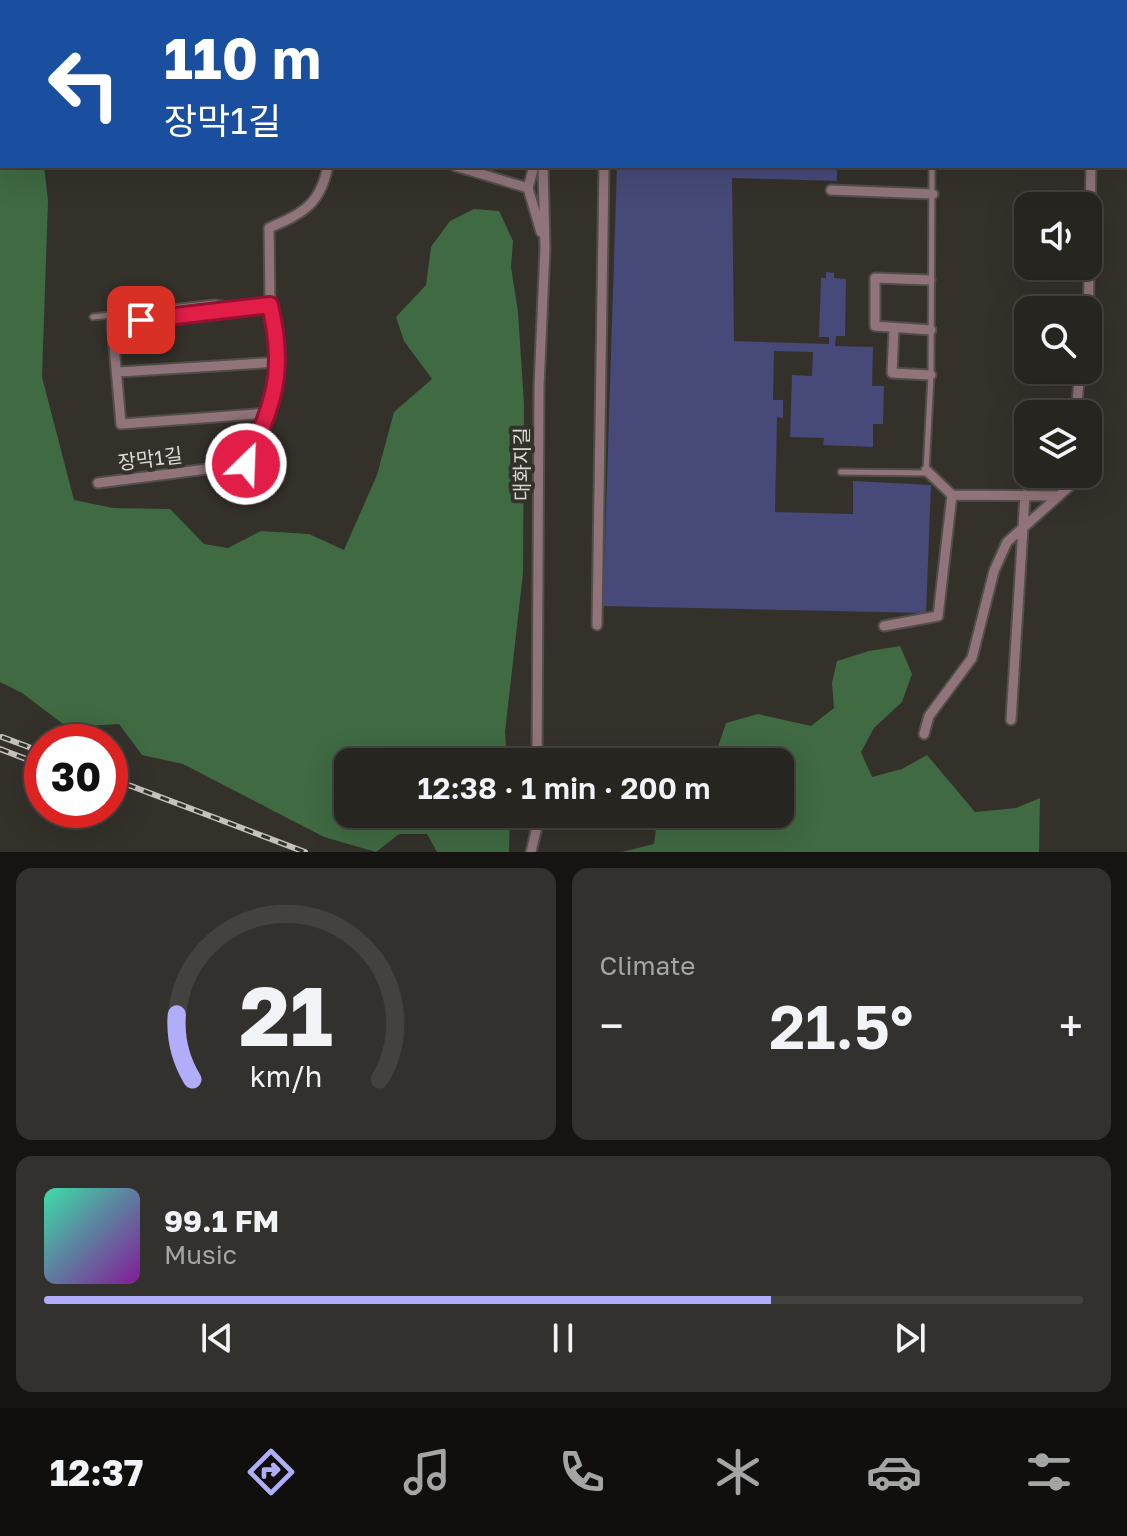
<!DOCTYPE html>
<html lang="en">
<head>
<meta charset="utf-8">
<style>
  :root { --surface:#272520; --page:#33312d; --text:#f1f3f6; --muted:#a4a5a5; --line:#43423e; --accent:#b2adf9 }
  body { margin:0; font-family:"Golos Text","Noto Sans KR",sans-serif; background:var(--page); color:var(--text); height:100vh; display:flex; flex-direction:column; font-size:30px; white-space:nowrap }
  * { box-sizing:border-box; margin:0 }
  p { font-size:26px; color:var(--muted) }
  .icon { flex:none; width:44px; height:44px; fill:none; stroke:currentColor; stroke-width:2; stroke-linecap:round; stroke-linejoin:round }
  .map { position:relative; height:852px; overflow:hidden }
  .drawer { display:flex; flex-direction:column; gap:16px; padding:16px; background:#151412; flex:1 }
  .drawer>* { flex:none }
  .top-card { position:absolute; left:0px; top:0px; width:1128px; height:168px; box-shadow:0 8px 32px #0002,0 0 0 2px var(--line); background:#1a4fa0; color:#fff; overflow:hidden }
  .fabs { position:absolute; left:1014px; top:192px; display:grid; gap:16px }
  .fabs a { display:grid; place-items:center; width:88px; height:88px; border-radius:16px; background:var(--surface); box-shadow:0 8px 32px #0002,0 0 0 2px var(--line); font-size:40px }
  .speed { position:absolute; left:24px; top:724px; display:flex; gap:16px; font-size:40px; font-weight:700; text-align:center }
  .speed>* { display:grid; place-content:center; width:104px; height:104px; border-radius:50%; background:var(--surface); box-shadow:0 8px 32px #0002,0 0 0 2px var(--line); line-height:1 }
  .speed .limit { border:12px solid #d22; background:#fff; color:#111 }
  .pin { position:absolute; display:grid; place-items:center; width:68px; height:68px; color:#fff; margin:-34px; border-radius:16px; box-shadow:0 4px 12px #0006 }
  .me { position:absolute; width:88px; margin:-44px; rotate:24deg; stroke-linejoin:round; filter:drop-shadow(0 0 6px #0008) }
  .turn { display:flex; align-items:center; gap:28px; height:168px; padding:0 32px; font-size:36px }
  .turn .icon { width:104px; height:104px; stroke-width:2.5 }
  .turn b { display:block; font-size:56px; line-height:68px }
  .big { font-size:60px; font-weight:600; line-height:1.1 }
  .drawer .card { flex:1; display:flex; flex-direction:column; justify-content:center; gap:12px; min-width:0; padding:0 28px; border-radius:16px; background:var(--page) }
  .drawer .dial { align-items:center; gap:0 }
  .dial svg { height:208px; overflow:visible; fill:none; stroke:var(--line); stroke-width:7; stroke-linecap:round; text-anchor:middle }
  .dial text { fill:var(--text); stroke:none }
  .song { display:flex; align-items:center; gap:24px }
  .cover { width:96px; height:96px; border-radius:12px; background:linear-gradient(135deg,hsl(160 70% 55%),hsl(290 70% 35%)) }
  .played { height:8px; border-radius:4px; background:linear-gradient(90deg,var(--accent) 70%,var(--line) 70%) }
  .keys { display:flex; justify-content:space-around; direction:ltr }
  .heat { display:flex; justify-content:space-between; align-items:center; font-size:44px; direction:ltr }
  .drawer .tiles { flex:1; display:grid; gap:16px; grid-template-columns:1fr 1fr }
  .card:last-child { grid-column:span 2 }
  .trip { position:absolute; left:334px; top:748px; width:460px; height:80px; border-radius:16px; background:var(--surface); box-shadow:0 8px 32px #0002,0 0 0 2px var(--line); font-weight:600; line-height:80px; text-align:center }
  .dock { display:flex; height:128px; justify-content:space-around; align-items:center; background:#100f0d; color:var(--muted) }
  .dock .icon { width:56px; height:56px }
  .dock .selected { color:var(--accent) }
  .dock b { font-size:36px; color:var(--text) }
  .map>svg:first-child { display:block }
  .forest { fill:#3f6a42 }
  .building { fill:#474979 }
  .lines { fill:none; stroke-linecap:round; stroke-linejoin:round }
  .lane-casing { stroke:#524f4a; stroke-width:9 }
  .street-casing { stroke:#524f4a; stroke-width:13 }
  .lane { stroke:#90747a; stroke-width:5 }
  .street { stroke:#90747a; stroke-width:9 }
  .rail-casing { stroke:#c4c2bd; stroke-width:6 }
  .rail { stroke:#34312b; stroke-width:3; stroke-dasharray:9; stroke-linecap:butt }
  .route-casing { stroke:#92132f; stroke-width:20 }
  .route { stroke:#e11d48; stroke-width:14 }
  .labels { text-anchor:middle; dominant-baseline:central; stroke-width:8; stroke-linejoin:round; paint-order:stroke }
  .street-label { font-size:20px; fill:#dbd9d5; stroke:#34312b }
</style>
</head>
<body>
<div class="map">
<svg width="1127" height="852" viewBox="0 0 1127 852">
  <rect width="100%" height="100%" fill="#34312b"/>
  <path class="forest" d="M0 28 2 166H44L48 201 42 377 74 500 113 508 170 509 204 544 228 548 261 531 309 534 344 550 377 475 394 412 432 379 404 341 396 317 426 285 431 247 450 221 474 209 499 211 513 241 511 267 518 312 524 404 523 573 505 732 507 762H348V814H510L509 852H437L427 834H399L376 852 324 837 183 764 142 755 119 724 67 727 22 693 0 682Z
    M900 646 912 674 902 702 874 728 861 752 872 777 902 769 927 755 975 812 1016 808 1040 798 1039 852H622L654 844 658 814H780V762H713L726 723 758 714 811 726 834 708 832 683 837 661 869 651Z"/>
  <path class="building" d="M617 166H837V181L732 178 734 341 829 344V337H819L821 278H826V272L834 273V278L846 279 845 336H836L835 346 873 347 872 386H884L883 424H873V447L823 445 824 438 790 437 792 375 812 376 813 352 774 351 773 400H783V418L777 417 775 512 853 514V481L931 485 926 613 603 606Z"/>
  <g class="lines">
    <g class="lane-casing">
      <path id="lane" d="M924 0V2
        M93 317 215 303 232 306
        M841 472 926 473 931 375 932 166"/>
    </g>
    <g class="street-casing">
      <path id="street" d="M251 0V2
        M541 0V2
        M946 0 984 2
        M430 2 432 0
        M455 166 528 188
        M534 166 528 188 541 232
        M831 190 933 194
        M930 280 875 278V326L931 330
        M894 328 892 373 931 375
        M1088 331 1091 166
        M118 372 280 362
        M269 413 121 424 112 323 270 305
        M1076 414 1080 370
        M98 483 246 464 269 413 280 362 270 305 269 228C303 213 320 205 328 166
        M952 495 1058 496
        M597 625 604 166
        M884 626 938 616 952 495 926 470
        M1011 720 1025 495
        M924 734 929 716 972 658 994 571 1007 542 1071 485 1072 474
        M537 762 539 386 545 248 543 166
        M531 852 540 814"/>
    </g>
    <use href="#lane" class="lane"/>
    <use href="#street" class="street"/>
    <g class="rail-casing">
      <path id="rail" d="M2 737 42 752
        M0 749 42 765
        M110 778 305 852"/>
    </g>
    <use href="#rail" class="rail"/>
  </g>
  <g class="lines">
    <g class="route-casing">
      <path id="route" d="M141 320 270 305C286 373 274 402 246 464"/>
    </g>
    <use href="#route" class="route"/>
  </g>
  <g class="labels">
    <g class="street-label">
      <text transform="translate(150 458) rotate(-7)">장막1길</text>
      <text transform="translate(521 464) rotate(-90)">대화지길</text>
    </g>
  </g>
</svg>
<div class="fabs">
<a><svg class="icon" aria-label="sound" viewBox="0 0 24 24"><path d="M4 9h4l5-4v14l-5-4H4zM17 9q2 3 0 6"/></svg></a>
<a><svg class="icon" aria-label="search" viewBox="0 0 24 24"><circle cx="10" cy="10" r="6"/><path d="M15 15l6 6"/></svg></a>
<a><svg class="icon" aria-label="layers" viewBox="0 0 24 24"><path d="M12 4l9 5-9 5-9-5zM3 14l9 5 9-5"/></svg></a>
</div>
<div class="speed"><div class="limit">30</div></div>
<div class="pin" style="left:141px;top:320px;background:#d93025"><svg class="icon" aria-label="arrive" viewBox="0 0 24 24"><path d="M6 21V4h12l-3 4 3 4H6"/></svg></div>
<svg class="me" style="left:246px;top:464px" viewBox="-20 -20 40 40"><circle r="17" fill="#e11d48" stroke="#fff" stroke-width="3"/><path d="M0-11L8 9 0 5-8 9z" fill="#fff"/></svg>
<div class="trip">12:38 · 1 min · 200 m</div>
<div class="top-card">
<div class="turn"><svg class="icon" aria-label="left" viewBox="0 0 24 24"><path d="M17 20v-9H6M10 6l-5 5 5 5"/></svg><div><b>110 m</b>장막1길</div></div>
</div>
</div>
<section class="drawer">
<div class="tiles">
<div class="card dial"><svg viewBox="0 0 100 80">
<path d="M14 69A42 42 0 1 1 86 69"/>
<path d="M14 69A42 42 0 0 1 8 44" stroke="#b2adf9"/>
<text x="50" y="56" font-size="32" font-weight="700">21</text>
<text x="50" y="72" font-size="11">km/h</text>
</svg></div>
<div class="card"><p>Climate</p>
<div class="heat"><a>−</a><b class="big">21.5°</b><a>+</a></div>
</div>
<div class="card">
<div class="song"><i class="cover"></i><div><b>99.1 FM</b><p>Music</p></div></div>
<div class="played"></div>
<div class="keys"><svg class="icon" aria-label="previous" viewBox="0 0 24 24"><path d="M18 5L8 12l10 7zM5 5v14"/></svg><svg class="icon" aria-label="pause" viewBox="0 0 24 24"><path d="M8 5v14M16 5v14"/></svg><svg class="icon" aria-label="next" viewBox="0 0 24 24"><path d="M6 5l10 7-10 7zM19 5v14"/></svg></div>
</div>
</div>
</section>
<nav class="dock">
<b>12:37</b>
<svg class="icon selected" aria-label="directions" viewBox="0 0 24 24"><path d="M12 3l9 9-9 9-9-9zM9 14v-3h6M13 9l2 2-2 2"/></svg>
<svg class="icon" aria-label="music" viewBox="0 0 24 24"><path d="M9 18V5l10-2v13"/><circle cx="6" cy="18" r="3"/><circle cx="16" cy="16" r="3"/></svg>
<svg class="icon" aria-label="phone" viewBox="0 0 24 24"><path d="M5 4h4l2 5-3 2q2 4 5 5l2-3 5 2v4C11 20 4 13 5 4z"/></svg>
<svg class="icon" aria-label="climate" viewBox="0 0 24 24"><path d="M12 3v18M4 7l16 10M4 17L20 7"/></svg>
<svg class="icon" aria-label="car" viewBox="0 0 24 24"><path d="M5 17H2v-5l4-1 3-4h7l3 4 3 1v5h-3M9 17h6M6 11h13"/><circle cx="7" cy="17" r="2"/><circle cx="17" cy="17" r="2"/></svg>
<svg class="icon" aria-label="filters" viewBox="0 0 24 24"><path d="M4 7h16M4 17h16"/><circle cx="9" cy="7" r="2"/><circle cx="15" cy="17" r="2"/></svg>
</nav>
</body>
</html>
